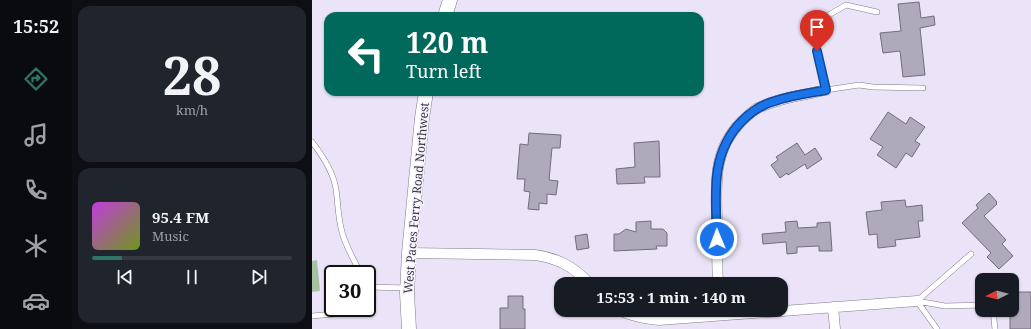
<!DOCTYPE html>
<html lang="en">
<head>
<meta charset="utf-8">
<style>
  :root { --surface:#171b24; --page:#20242c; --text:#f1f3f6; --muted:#9ea1a6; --line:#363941; --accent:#2f7467 }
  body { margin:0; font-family:"Noto Serif",serif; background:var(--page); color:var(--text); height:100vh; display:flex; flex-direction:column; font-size:15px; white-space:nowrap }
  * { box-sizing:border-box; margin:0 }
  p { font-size:13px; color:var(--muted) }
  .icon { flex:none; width:22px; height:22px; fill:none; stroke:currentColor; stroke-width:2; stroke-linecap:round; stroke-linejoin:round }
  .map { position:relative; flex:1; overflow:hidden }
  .sheet { display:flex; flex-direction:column; gap:6px; padding:6px; background:#0d0f14; width:240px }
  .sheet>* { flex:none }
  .guide { position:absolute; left:12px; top:12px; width:380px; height:84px; border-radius:12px; box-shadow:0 1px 3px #0004; background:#00695c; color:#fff; overflow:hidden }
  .needle { width:26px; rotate:264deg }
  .fabs { position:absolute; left:663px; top:273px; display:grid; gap:8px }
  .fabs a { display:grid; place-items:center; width:44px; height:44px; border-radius:8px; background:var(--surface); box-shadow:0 1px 3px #0004; font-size:20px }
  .speed { position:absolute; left:12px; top:265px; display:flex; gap:8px; font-size:20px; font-weight:700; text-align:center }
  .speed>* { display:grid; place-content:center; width:52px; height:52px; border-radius:50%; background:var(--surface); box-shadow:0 1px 3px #0004; line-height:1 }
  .speed .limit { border:2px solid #111; border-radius:6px; background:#fff; color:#111 }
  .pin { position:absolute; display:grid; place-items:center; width:34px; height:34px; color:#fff; margin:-41px -17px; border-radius:50% 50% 50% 0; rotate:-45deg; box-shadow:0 0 4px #0007 }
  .pin .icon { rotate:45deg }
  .me { position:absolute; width:44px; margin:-22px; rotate:359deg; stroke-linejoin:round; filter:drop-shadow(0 0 3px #0008) }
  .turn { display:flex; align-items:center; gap:14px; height:84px; padding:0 16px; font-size:18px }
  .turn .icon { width:52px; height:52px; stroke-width:2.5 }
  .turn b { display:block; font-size:28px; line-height:34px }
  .sheet .widget { flex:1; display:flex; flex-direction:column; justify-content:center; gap:6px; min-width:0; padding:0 14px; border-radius:12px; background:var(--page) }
  .sheet .dial { align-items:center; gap:0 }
  .dial b { font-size:52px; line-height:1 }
  .song { display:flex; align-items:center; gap:12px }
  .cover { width:48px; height:48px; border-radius:6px; background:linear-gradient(135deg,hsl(290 70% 55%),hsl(80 70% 35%)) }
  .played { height:4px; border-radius:2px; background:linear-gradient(90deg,var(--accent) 15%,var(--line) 15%) }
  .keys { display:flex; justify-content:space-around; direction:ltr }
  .trip { position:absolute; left:242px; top:277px; width:234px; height:40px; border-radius:12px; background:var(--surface); box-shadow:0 1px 3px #0004; font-weight:700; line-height:40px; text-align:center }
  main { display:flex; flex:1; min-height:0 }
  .dock { display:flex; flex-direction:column; width:72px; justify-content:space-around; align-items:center; background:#090b0e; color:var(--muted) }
  .dock .icon { width:28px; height:28px }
  .dock .selected { color:var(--accent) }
  .dock b { font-size:18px; color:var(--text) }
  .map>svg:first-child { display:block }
  .green { fill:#a7c2a2 }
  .building { fill:#afa9bc; stroke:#726c7e }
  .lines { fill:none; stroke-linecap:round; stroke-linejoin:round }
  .service-casing { stroke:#807a8c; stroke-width:6 }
  .minor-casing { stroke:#807a8c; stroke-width:11 }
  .secondary-casing { stroke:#807a8c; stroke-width:15 }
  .service { stroke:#fff; stroke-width:5 }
  .minor { stroke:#fff; stroke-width:10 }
  .secondary { stroke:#fff; stroke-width:14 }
  .route-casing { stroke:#114b97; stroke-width:10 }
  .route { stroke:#1a73e8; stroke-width:7 }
  .labels { text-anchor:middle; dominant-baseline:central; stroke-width:3; stroke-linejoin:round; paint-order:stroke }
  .street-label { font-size:12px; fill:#3c3941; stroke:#f7f3ff }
</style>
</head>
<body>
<main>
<nav class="dock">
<b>15:52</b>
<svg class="icon selected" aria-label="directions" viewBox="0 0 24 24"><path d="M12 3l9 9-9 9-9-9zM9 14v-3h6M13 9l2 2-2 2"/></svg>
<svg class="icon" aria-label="music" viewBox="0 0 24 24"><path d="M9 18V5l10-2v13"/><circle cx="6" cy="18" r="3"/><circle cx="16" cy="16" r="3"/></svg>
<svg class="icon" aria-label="phone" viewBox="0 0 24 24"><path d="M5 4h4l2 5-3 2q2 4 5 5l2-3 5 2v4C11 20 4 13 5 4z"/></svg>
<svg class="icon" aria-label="climate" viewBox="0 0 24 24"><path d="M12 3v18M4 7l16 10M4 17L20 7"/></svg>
<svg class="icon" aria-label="car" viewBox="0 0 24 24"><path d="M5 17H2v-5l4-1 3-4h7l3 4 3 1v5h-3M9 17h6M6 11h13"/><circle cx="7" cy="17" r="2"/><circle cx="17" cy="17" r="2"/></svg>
</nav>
<section class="sheet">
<div class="widget dial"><b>28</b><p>km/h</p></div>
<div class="widget">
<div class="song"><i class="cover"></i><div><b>95.4 FM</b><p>Music</p></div></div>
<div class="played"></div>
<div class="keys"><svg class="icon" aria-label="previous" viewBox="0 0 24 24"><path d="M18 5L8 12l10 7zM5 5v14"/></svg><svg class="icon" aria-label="pause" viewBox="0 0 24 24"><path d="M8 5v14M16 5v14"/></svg><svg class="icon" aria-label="next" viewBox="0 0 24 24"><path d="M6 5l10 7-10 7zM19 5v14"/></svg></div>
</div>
</section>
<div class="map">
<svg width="719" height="329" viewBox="0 0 719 329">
  <rect width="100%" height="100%" fill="#ebe4f8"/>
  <path class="green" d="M5 260 8 291 0 292V261Z"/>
  <path class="building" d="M607 2 609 18 622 16 623 25 608 28 613 75 591 77 588 51 571 53 568 33 589 31 586 4Z
    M576 112 594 124 598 117 613 127 603 141 608 144 600 157 594 153 584 168 565 155 571 147 558 139Z
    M217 133 249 135 248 148H240L237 180 246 181 244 195 235 194V204L227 203V210L216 209 218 192 212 191 213 179H205L208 144 216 145Z
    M347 141 348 177H332L333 183 305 184 304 169 323 167 322 143Z
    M485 143 493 155 503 148 510 159 495 169 493 164 476 175 475 173 468 178 459 165 466 160 464 157Z
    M677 193 685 202 684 203 685 204 672 216 694 240 690 244 701 256 687 269 675 257 679 253 650 223 666 208 664 205Z
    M593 200 594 207 610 205 611 221H606L608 237 583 240 584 246 566 248 565 234 557 235 554 212 570 210 569 202Z
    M339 221V229H351L355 233V246H344L345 249 302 251V234H307L314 229 324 232V222Z
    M485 221 486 228 505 227V223L518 222 520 251H507V246L485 247V253L475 254 474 242 451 244 450 234 474 232 473 222Z
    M275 234 277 248 265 250 263 236Z
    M701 292H719V329H698V316H701Z
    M196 296H211V309H213V329H188V308H196Z"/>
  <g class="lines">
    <g class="service-casing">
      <path id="service" d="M565 12 534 5 515 16 508 32 505 51 514 90 547 85 561 87 611 88
        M0 142C11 156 21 171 24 189 26 203 26 218 30 232 34 247 42 260 49 274
        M55 285 56 287 95 288
        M605 301 659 254
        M605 301 633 306 670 305
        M605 301 625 329
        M681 310 683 329
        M0 316 32 313 44 308"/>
    </g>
    <g class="minor-casing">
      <path id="minor" d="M97 253 223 255C246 258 262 267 278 284
        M406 284C405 263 405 241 405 220 404 184 401 151 428 123 433 118 438 113 444 109 466 98 491 95 514 90
        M521 307 523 329
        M306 310C320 316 332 319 347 320L605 301"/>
    </g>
    <g class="secondary-casing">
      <path id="secondary" d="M133 16 138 0
        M97 329 95 293 97 253 110 118 114 92"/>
    </g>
    <use href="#service" class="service"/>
    <use href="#minor" class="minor"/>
    <use href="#secondary" class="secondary"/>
  </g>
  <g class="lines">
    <g class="route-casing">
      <path id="route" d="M405 239C404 197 397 154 430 121 439 112 451 104 463 101 480 95 498 93 514 90L505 51"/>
    </g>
    <use href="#route" class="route"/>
  </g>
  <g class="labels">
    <g class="street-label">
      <text transform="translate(104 198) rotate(-85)">West Paces Ferry Road Northwest</text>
    </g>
  </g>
</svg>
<div class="fabs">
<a><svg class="needle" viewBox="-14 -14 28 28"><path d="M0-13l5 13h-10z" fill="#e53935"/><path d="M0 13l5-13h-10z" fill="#9ea1a6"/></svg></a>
</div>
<div class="speed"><div class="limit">30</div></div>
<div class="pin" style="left:505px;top:51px;background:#d93025"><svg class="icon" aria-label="arrive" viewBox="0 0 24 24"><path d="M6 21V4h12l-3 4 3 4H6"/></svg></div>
<svg class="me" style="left:405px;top:239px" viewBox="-20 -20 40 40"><circle r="17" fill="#1a73e8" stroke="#fff" stroke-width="3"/><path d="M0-11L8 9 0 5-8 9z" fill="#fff"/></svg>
<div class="trip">15:53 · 1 min · 140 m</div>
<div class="guide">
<div class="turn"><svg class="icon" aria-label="left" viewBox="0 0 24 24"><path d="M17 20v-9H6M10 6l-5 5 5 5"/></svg><div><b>120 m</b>Turn left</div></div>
</div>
</div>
</main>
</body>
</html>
